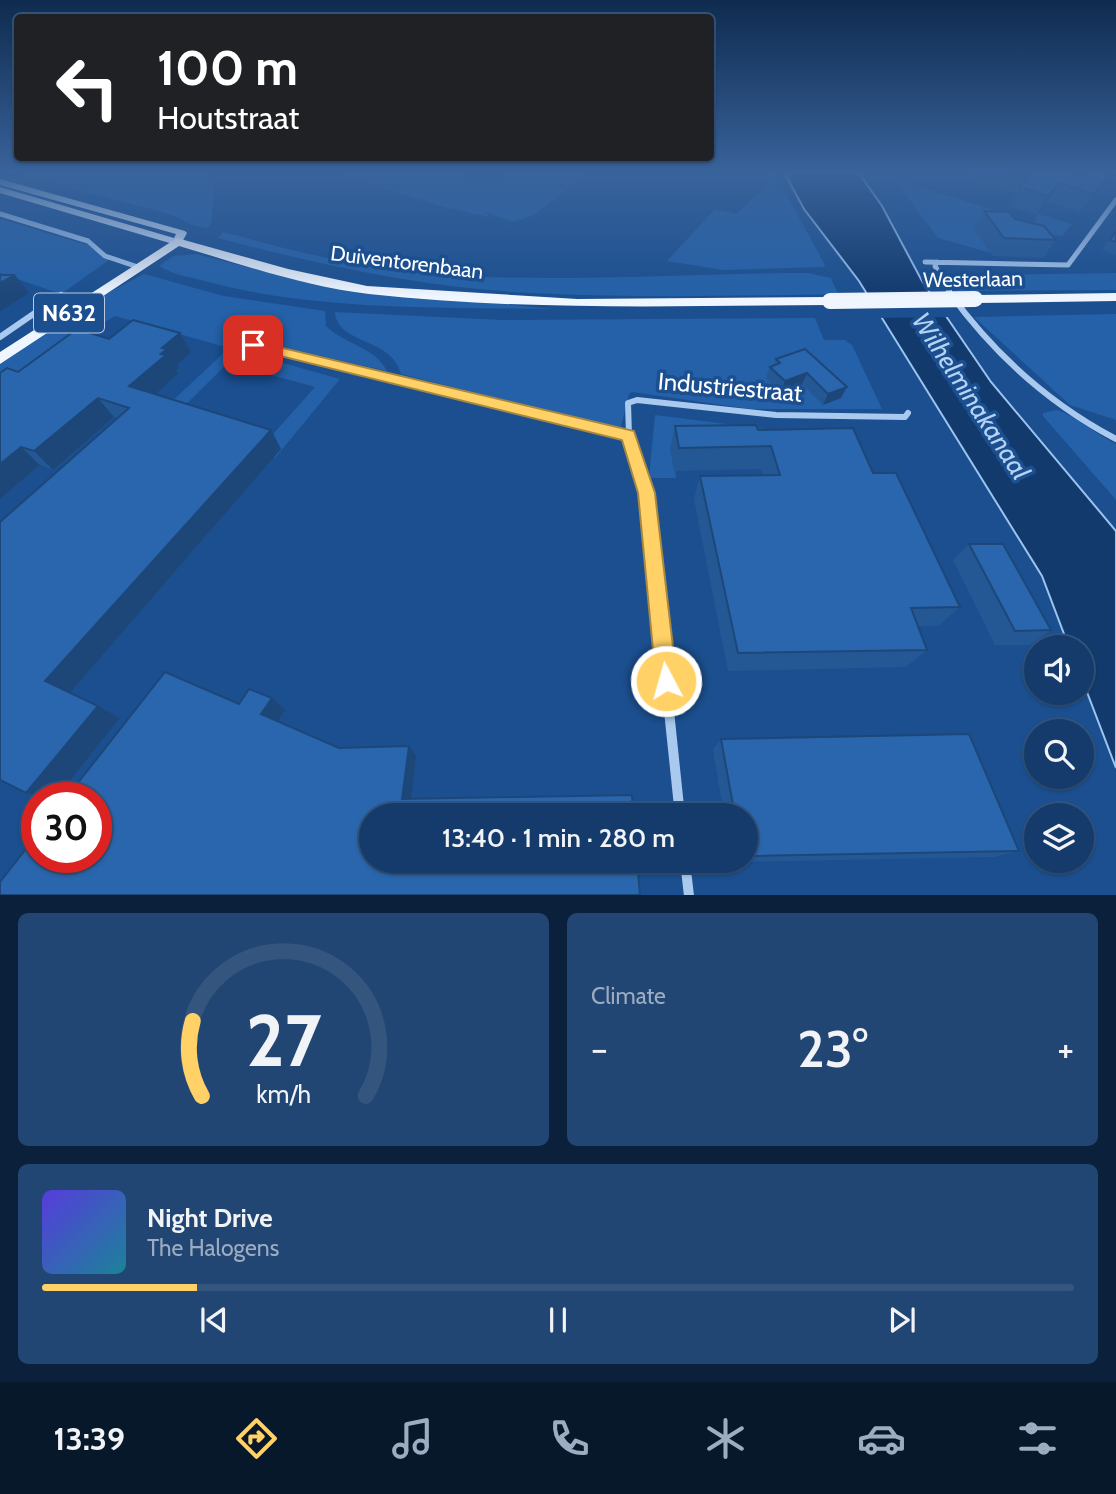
<!DOCTYPE html>
<html lang="en">
<head>
<meta charset="utf-8">
<style>
  :root { --surface:#143b6b; --page:#214673; --text:#f1f3f6; --muted:#9dadc1; --line:#33557e; --accent:#ffd166 }
  body { margin:0; font-family:Cabin,sans-serif; background:var(--page); color:var(--text); height:100vh; display:flex; flex-direction:column; font-size:26px; white-space:nowrap }
  * { box-sizing:border-box; margin:0 }
  p { font-size:23px; color:var(--muted) }
  .icon { flex:none; width:38px; height:38px; fill:none; stroke:currentColor; stroke-width:2; stroke-linecap:round; stroke-linejoin:round }
  .map { position:relative; height:895px; overflow:hidden }
  .side { display:flex; flex-direction:column; gap:18px; padding:18px; background:#0b203b; flex:1 }
  .side>* { flex:none }
  .guide { position:absolute; left:14px; top:14px; width:700px; height:147px; border-radius:7px; box-shadow:0 2px 5px #0004,0 0 0 2px var(--line); background:#202124; color:#fff; overflow:hidden }
  .fabs { position:absolute; left:1024px; top:635px; display:grid; gap:14px }
  .fabs a { display:grid; place-items:center; width:70px; height:70px; border-radius:50%; background:var(--surface); box-shadow:0 2px 5px #0004,0 0 0 2px var(--line); font-size:35px }
  .speed { position:absolute; left:21px; top:782px; display:flex; gap:14px; font-size:35px; font-weight:700; text-align:center }
  .speed>* { display:grid; place-content:center; width:91px; height:91px; border-radius:50%; background:var(--surface); box-shadow:0 2px 5px #0004,0 0 0 2px var(--line); line-height:1 }
  .speed .limit { border:10px solid #d22; background:#fff; color:#111 }
  .pin { position:absolute; display:grid; place-items:center; width:60px; height:60px; color:#fff; margin:-30px; border-radius:14px; box-shadow:0 4px 10px #0006 }
  .me { position:absolute; width:77px; margin:-38px; rotate:354deg; stroke-linejoin:round; filter:drop-shadow(0 0 5px #0008) }
  .turn { display:flex; align-items:center; gap:24px; height:147px; padding:0 28px; font-size:32px }
  .turn .icon { width:91px; height:91px; stroke-width:2.5 }
  .turn b { display:block; font-size:49px; line-height:60px }
  .big { font-size:52px; font-weight:600; line-height:1.1 }
  .side .tile { flex:1; display:flex; flex-direction:column; justify-content:center; gap:10px; min-width:0; padding:0 24px; border-radius:10px; background:var(--page) }
  .side .dial { align-items:center; gap:0 }
  .dial svg { height:182px; overflow:visible; fill:none; stroke:var(--line); stroke-width:7; stroke-linecap:round; text-anchor:middle }
  .dial text { fill:var(--text); stroke:none }
  .song { display:flex; align-items:center; gap:21px }
  .cover { width:84px; height:84px; border-radius:10px; background:linear-gradient(135deg,hsl(250 70% 55%),hsl(190 70% 35%)) }
  .played { height:7px; border-radius:4px; background:linear-gradient(90deg,var(--accent) 15%,var(--line) 15%) }
  .keys { display:flex; justify-content:space-around; direction:ltr }
  .heat { display:flex; justify-content:space-between; align-items:center; font-size:38px; direction:ltr }
  .side .tiles { flex:1; display:grid; gap:18px; grid-template-columns:1fr 1fr }
  .tile:last-child { grid-column:span 2 }
  .trip { position:absolute; left:359px; top:803px; width:399px; height:70px; border-radius:35px; background:var(--surface); box-shadow:0 2px 5px #0004,0 0 0 2px var(--line); font-weight:600; line-height:70px; text-align:center }
  .dock { display:flex; height:112px; justify-content:space-around; align-items:center; background:#08182b; color:var(--muted) }
  .dock .icon { width:49px; height:49px }
  .dock .on { color:var(--accent) }
  .dock b { font-size:32px; color:var(--text) }
  .map>svg:first-child { display:block }
  .green { fill:#2461a8 }
  .water { fill:#123a6d; stroke:#9cc4f0; stroke-width:2 }
  .pier { fill:#1b4f8f }
  .lines { fill:none; stroke-linecap:round; stroke-linejoin:round }
  .street-far3 { stroke:#a9c9ee; stroke-width:5 }
  .street-far2 { stroke:#a9c9ee; stroke-width:6 }
  .street-far1 { stroke:#a9c9ee; stroke-width:8 }
  .street { stroke:#a9c9ee; stroke-width:10 }
  .secondary { fill:#d6e6fa; fill-rule:evenodd }
  .primary { fill:#f0f6ff; fill-rule:evenodd }
  .primary-bridge { stroke:#f0f6ff; stroke-width:16 }
  .wall { fill:#245895 }
  .shaded-wall { fill:#1d4779 }
  .building { fill:#2a66ad; stroke:#1d4779; stroke-width:2 }
  .route { fill:#ffd166; stroke:#a68842; stroke-width:2 }
  .labels { text-anchor:middle; dominant-baseline:central; stroke-width:7; stroke-linejoin:round; paint-order:stroke }
  .far-street-label { font-size:21px; fill:#fff; stroke:#1b4f8f }
  .shield { fill:#1b4f8f; stroke:#bbcadd; stroke-width:2 }
  .shield-label { font-size:23px; font-weight:bold; fill:#fff }
  .street-label { font-size:24px; fill:#fff; stroke:#1b4f8f }
  .water-label { font-size:26px; font-style:italic; fill:#b5d3f5; stroke:#1b4f8f }
</style>
</head>
<body>
<div class="map">
<svg width="1116" height="896" viewBox="0 0 1116 896">
  <rect width="100%" height="100%" fill="#1b4f8f"/>
  <path class="green" d="M10 172H209L215 182 211 223 207 228 192 225 173 215Z
    M332 172H454L489 185 507 172H590L532 216 512 222 484 211 490 217 444 207Z
    M764 172H774L818 252 825 265 823 267 723 270 667 261 715 209 737 214 769 182Z
    M894 179 1003 213 975 229 991 253 938 238Z
    M1038 214 1072 224 1062 236 1021 232 1034 224Z
    M0 219 88 245 109 260 61 294 0 273Z
    M223 232C284 248 346 265 410 272 542 285 675 273 808 273L831 278 838 294C736 296 633 298 531 293 425 288 320 265 218 238Z
    M196 254 329 288 555 309C444 307 316 311 209 282 193 278 173 275 159 266L173 256Z
    M1116 273V290L954 291 960 280 974 275Z
    M144 274 224 296 325 311 326 326C345 345 374 346 387 371L242 338 230 348 340 379 275 458 257 452 315 387 228 363 168 422 154 418 229 348 115 316 0 385V362L83 306Z
    M335 312 503 320 815 318 824 340H845L852 345 882 409H750L632 392 629 394 620 430 401 374C392 337 337 345 335 312Z
    M1116 314V420L1070 405 974 317Z
    M1056 410C1070 412 1098 436 1116 444V500L1043 416V413Z
    M655 415 766 429 773 445 673 451 676 478H649Z"/>
  <path class="water" d="M784 172H858L882 206 922 281 991 382 1116 531V768L1082 679V648L1069 647 1042 576 859 281 804 209Z"/>
  <path class="pier" d="M934 292 951 317 876 318 862 293Z"/>
  <g class="lines">
    <path class="street-far3" d="M0 214 88 241 105 256 138 267
      M925 262 1068 265 1116 200
      M937 262 935 266 951 294"/>
    <path class="street-far2" d="M949 292C993 353 1050 404 1116 439
      M0 337 61 295
      M253 345 629 435
      M633 449 629 435 628 403 637 400 776 415 905 417 908 413"/>
    <path class="street-far1" d="M633 447 646 493 662 646"/>
    <path class="street" d="M662 644 680 816
      M685 861 689 896"/>
    <path class="secondary" d="M0 179 185 231 187 233 181 244H173L0 193V187L174 238 176 234 0 185Z"/>
    <path class="primary" d="M177 238 288 269 367 286 577 299 830 297 837 301 830 305C676 306 522 311 369 294 305 287 241 264 179 246L0 364V352Z
      M1116 293V301L975 303 968 299 975 295Z"/>
    <path class="primary-bridge" d="M830 301 975 299"/>
  </g>
  <path class="wall" d="M970 172H1068L1100 189 1080 213 1047 202 1036 215 1007 206 1015 194 966 180Z
    M984 211 1015 219 1056 240 1043 258 993 256 974 229Z
    M1116 230V255L1102 250Z
    M180 333 191 352 177 365 179 368 176 371 178 374 155 394 271 430 281 449 70 693 120 718 56 798H41L26 793 118 418 114 417 53 470 40 465 0 499 18 372 109 339Z
    M805 349 841 398 823 405 802 384 780 392 766 378 770 367 774 365 776 359Z
    M675 426 758 430 873 473 960 607 938 626H918L927 650 906 667 728 671 694 499 700 476 763 475 761 469 674 471 670 449Z
    M969 544 1051 630 1030 645H995L953 560Z
    M721 739 1019 851 994 857 732 862 746 861V816H724L713 749Z"/>
  <path class="shaded-wall" d="M1112 172 1100 189 1080 213 1093 194Z
    M1059 183 1047 202 1036 215 1048 196Z
    M15 275 29 293 0 311V283Z
    M180 333 191 352 177 365 179 368 176 371 178 374 143 405 129 386 161 354 162 348Z
    M807 373 802 384 780 392 785 381Z
    M847 387 841 398 823 405 828 394Z
    M98 398 114 417 53 470 34 451Z
    M271 430 281 449 69 694 45 681Z
    M21 447 40 465 0 499V464Z
    M272 698 285 710 275 725 261 714Z
    M98 706 120 718 56 798H41L26 793Z
    M409 746 416 756 410 807 402 799Z"/>
  <path class="building" d="M1013 172H1068L1081 176 1085 172H1112L1093 194 1059 183 1048 196 1019 187 1029 176Z
    M984 211 1009 212 1015 219 1044 226 1056 240 1004 238Z
    M1116 231V242L1110 240Z
    M0 275H15L0 283Z
    M133 320 180 333 162 348 167 349 161 354 166 355 129 386 271 430 45 681 98 706 26 793 0 780V522L129 408 98 398 34 451 21 447 0 464V373L7 368 18 372 77 329 109 339Z
    M805 349 847 387 828 394 807 373 785 381 770 367 780 363 776 359Z
    M756 425 758 430 853 428 873 473H896L960 607 911 608 927 650 738 653 700 476 780 475 771 446 679 448 675 426Z
    M969 544H1003L1051 630 1015 631Z
    M165 672 239 704 249 689 272 698 261 714 339 748 409 746 402 799 632 795 633 816H371V861H637L640 895H0V882L37 835V858H96V798H66Z
    M969 734 1019 851 746 856V816H735L721 739Z"/>
  <linearGradient id="sky" x2="0" y2="1"><stop stop-color="#0f2b4f"/><stop offset="0.58" stop-color="#39639b"/><stop offset="1" stop-color="#39639b" stop-opacity="0"/></linearGradient>
  <rect width="1116" height="297" fill="url(#sky)"/>
  <path class="route" d="M253 341 634 431 655 493 677 681 674 689 666 692 659 689 656 681 638 493 622 440 248 348 246 345Z"/>
  <g class="labels">
    <g class="far-street-label">
      <text transform="translate(407 262) rotate(7)">Duiventorenbaan</text>
      <text transform="translate(973 279) rotate(-1)">Westerlaan</text>
    </g>
    <rect class="shield" x="34" y="293.5" width="70" height="39" rx="5"/>
    <g class="shield-label">
      <text x="69" y="313">N632</text>
    </g>
    <g class="street-label">
      <text transform="translate(730 387) rotate(5)">Industriestraat</text>
    </g>
    <g class="water-label">
      <text transform="translate(971 396) rotate(57)">Wilhelminakanaal</text>
    </g>
  </g>
</svg>
<div class="fabs">
<a><svg class="icon" aria-label="sound" viewBox="0 0 24 24"><path d="M4 9h4l5-4v14l-5-4H4zM17 9q2 3 0 6"/></svg></a>
<a><svg class="icon" aria-label="search" viewBox="0 0 24 24"><circle cx="10" cy="10" r="6"/><path d="M15 15l6 6"/></svg></a>
<a><svg class="icon" aria-label="layers" viewBox="0 0 24 24"><path d="M12 4l9 5-9 5-9-5zM3 14l9 5 9-5"/></svg></a>
</div>
<div class="speed"><div class="limit">30</div></div>
<div class="pin" style="left:253px;top:345px;background:#d93025"><svg class="icon" aria-label="arrive" viewBox="0 0 24 24"><path d="M6 21V4h12l-3 4 3 4H6"/></svg></div>
<svg class="me" style="left:666px;top:681px" viewBox="-20 -20 40 40"><circle r="17" fill="#ffd166" stroke="#fff" stroke-width="3"/><path d="M0-11L8 9 0 5-8 9z" fill="#fff"/></svg>
<div class="trip">13:40 · 1 min · 280 m</div>
<div class="guide">
<div class="turn"><svg class="icon" aria-label="left" viewBox="0 0 24 24"><path d="M17 20v-9H6M10 6l-5 5 5 5"/></svg><div><b>100 m</b>Houtstraat</div></div>
</div>
</div>
<section class="side">
<div class="tiles">
<div class="tile dial"><svg viewBox="0 0 100 80">
<path d="M14 69A42 42 0 1 1 86 69"/>
<path d="M14 69A42 42 0 0 1 10 36" stroke="#ffd166"/>
<text x="50" y="56" font-size="32" font-weight="700">27</text>
<text x="50" y="72" font-size="11">km/h</text>
</svg></div>
<div class="tile"><p>Climate</p>
<div class="heat"><a>−</a><b class="big">23°</b><a>+</a></div>
</div>
<div class="tile">
<div class="song"><i class="cover"></i><div><b>Night Drive</b><p>The Halogens</p></div></div>
<div class="played"></div>
<div class="keys"><svg class="icon" aria-label="previous" viewBox="0 0 24 24"><path d="M18 5L8 12l10 7zM5 5v14"/></svg><svg class="icon" aria-label="pause" viewBox="0 0 24 24"><path d="M8 5v14M16 5v14"/></svg><svg class="icon" aria-label="next" viewBox="0 0 24 24"><path d="M6 5l10 7-10 7zM19 5v14"/></svg></div>
</div>
</div>
</section>
<nav class="dock">
<b>13:39</b>
<svg class="icon on" aria-label="directions" viewBox="0 0 24 24"><path d="M12 3l9 9-9 9-9-9zM9 14v-3h6M13 9l2 2-2 2"/></svg>
<svg class="icon" aria-label="music" viewBox="0 0 24 24"><path d="M9 18V5l10-2v13"/><circle cx="6" cy="18" r="3"/><circle cx="16" cy="16" r="3"/></svg>
<svg class="icon" aria-label="phone" viewBox="0 0 24 24"><path d="M5 4h4l2 5-3 2q2 4 5 5l2-3 5 2v4C11 20 4 13 5 4z"/></svg>
<svg class="icon" aria-label="climate" viewBox="0 0 24 24"><path d="M12 3v18M4 7l16 10M4 17L20 7"/></svg>
<svg class="icon" aria-label="car" viewBox="0 0 24 24"><path d="M5 17H2v-5l4-1 3-4h7l3 4 3 1v5h-3M9 17h6M6 11h13"/><circle cx="7" cy="17" r="2"/><circle cx="17" cy="17" r="2"/></svg>
<svg class="icon" aria-label="filters" viewBox="0 0 24 24"><path d="M4 7h16M4 17h16"/><circle cx="9" cy="7" r="2"/><circle cx="15" cy="17" r="2"/></svg>
</nav>
</body>
</html>
